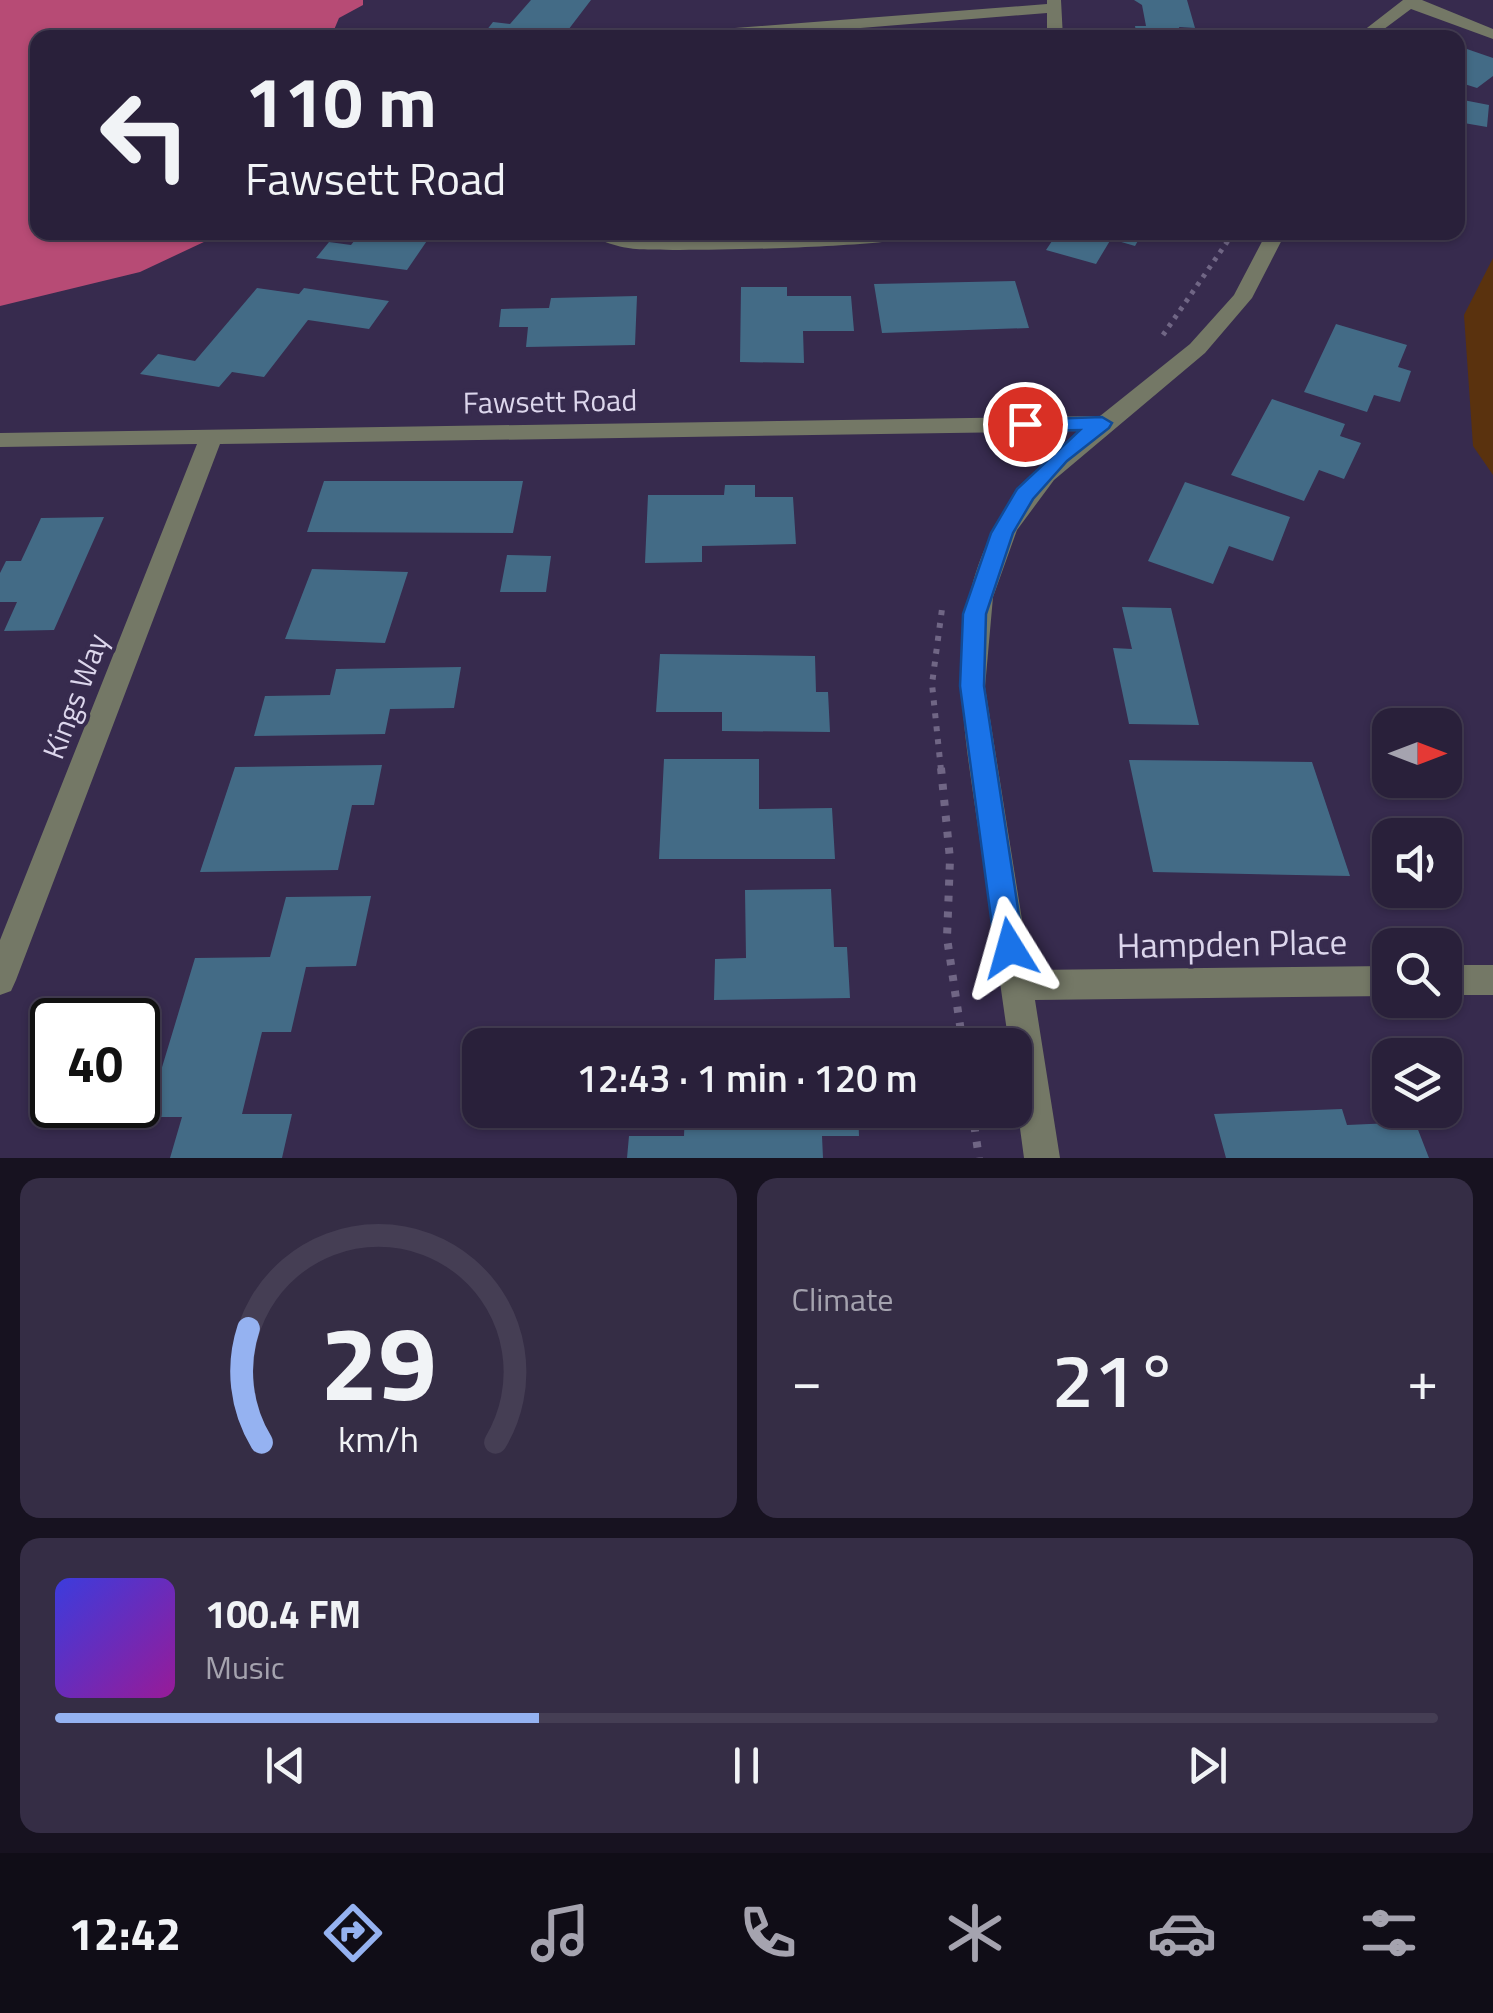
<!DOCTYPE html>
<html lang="en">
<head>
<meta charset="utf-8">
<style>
  :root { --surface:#29203a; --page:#352d45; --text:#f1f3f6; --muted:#a5a3af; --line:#453e54; --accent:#95b2f1 }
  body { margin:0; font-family:"Titillium Web",sans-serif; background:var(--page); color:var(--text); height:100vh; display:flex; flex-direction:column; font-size:38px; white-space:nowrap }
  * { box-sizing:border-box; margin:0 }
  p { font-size:32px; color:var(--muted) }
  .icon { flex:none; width:55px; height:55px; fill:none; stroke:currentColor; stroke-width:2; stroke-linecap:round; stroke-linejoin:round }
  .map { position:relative; height:1158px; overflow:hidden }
  .drawer { display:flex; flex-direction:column; gap:20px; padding:20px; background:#171220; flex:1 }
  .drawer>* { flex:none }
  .top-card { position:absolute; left:30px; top:30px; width:1435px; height:210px; border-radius:20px; box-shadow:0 2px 8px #0004,0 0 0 2px var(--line); background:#29203a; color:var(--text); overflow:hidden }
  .needle { width:65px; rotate:90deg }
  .fabs { position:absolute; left:1372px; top:708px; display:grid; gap:20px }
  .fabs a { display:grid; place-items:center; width:90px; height:90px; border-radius:20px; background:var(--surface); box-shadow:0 2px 8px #0004,0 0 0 2px var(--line); font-size:50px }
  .speed { position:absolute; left:30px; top:998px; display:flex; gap:20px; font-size:50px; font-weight:700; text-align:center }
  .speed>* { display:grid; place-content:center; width:130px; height:130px; border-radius:50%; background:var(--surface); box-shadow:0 2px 8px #0004,0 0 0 2px var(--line); line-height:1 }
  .speed .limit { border:5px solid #111; border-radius:15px; background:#fff; color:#111 }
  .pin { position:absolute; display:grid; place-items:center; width:85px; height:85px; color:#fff; margin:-42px; border:5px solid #fff; border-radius:50%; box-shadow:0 2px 10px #0007 }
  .me { position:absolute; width:110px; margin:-55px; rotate:352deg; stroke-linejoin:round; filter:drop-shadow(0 0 8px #0008) }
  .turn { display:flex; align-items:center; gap:35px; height:210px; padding:0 50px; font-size:45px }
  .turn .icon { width:130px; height:130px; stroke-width:2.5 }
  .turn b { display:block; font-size:70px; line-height:85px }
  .big { font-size:75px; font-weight:600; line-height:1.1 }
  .drawer .widget { flex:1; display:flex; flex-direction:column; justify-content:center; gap:15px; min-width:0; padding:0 35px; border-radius:20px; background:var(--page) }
  .drawer .dial { align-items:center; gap:0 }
  .dial svg { height:260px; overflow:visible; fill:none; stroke:var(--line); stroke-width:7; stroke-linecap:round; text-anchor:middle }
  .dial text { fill:var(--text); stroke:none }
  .song { display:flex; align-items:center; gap:30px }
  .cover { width:120px; height:120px; border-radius:15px; background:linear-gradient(135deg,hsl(240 70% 55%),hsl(300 70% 35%)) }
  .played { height:10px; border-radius:5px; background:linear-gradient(90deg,var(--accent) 35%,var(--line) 35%) }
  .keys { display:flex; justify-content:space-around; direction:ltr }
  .heat { display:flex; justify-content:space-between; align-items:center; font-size:55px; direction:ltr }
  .drawer .tiles { flex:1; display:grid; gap:20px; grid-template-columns:1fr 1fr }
  .widget:last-child { grid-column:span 2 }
  .trip { position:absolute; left:462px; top:1028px; width:570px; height:100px; border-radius:20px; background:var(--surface); box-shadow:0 2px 8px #0004,0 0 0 2px var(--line); font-weight:600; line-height:100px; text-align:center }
  .menu { display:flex; height:160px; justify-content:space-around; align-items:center; background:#100d17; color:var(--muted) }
  .menu .icon { width:70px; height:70px }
  .menu .selected { color:var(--accent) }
  .menu b { font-size:45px; color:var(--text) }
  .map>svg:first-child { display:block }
  .green { fill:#5a320e }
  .water { fill:#b74b75 }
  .building { fill:#436b86 }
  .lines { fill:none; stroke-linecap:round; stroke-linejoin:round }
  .path-far2 { stroke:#706685; stroke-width:5; stroke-dasharray:4 6; stroke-linecap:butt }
  .path-far1 { stroke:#706685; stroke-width:6; stroke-dasharray:5 8; stroke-linecap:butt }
  .path { stroke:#706685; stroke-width:8; stroke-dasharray:6 10; stroke-linecap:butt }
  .minor { fill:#747866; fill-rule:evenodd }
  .route { fill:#1a73e8; stroke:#114b97; stroke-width:2.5 }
  .labels { text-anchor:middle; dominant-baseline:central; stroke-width:8; stroke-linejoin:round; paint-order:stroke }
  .street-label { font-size:30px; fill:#dcd6ec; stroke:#372b4e }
  .near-street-label { font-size:35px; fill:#dcd6ec; stroke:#372b4e }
</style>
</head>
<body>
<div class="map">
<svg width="1493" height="1158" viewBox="0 0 1493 1158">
  <rect width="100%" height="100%" fill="#372b4e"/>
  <path class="green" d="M1493 258V475L1473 446 1464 315Z"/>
  <path class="water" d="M0 0H363V5L339 18 331 37 38 38V232L223 233 140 272 0 306Z"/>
  <path class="building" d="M531 0H591L562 38 486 31 493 22 510 24Z
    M1134 0H1187L1195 28 1179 27 1182 38 1137 37 1135 26H1146L1142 5Z
    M1464 48 1493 58V76L1477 88 1458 82V53Z
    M1458 99 1489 105 1487 127 1458 122Z
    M361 232H433L407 270 316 258 329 242 351 245Z
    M1058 232H1143L1135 246 1111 239 1096 264 1046 250Z
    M1015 281 1029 328 882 333 874 284Z
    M741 287H787V296H851L854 331H803L804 363 740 362Z
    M257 288 299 294 304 288 389 301 369 329 308 320 264 377 232 372 219 387 140 374 158 354 195 361Z
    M637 296 635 345 526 347 528 327H499L501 309 549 308 551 298Z
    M1336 324 1407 345 1398 367 1411 371 1400 402 1374 395 1367 412 1304 392Z
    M1272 399 1345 424 1340 436 1361 443 1344 479 1319 470 1304 501 1231 475Z
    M324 481H523L513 533 307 532Z
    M1185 482 1290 517 1273 561 1229 546 1213 584 1148 561Z
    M725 485H755V497H793L796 544 702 546V562L645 563 648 495H724Z
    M104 517 54 630 4 631 17 602H0V573L6 561H21L41 518Z
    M507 555 551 556 546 592H500Z
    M312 569 408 572 385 643 285 639Z
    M1122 607 1171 608 1199 725 1129 724 1113 648 1132 649Z
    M660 654 815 656 816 692H828L830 732 722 731V712H656Z
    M461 667 454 708 390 709 385 734 254 736 265 696 330 695 336 669Z
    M664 759H759V809L832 808 835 859H659Z
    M1129 760 1312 762 1350 876 1153 872Z
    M382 765 374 805H352L338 870 200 872 235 767Z
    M831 889 834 947H847L850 998 714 1000 715 959 746 958 745 890Z
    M371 896 356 966 306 967 291 1032H262L242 1114H292L282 1158H170L182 1117H147L195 958 270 957 286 897Z
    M688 1036H854V1045H687Z
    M1342 1109 1347 1125 1415 1122 1429 1158H1226L1214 1114Z
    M685 1110H858L859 1136H822L823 1158H627L629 1136H684Z"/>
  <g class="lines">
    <path class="path-far2" d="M1163 335 1234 232"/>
    <path class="path-far1" d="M941 770 932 684 942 609"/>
    <path class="path" d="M941 768 950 859 947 938 963 1045
      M972 1110 979 1158"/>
    <path class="minor" d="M1047 0H1061L1063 38H1047V13L736 38H663L670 33 1047 4Z
      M1403 0H1422L1493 29V39L1411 9 1372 38H1354Z
      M586 232 635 237 934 232C914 248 675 252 636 249 621 248 597 241 586 232Z
      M1267 232H1286L1252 298 1205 353 1054 480 1017 530 993 597 985 687 1030 970 1390 966V996L1035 1000 1060 1158H1024L1015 1091V1045H1009C999 977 990 909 980 841 965 733 941 629 995 527 1015 489 1050 459 1081 431L220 444 16 980 11 991 0 995V940L197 444 0 447V433L1100 416 1190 344 1234 295Z
      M1445 965H1493V995H1445Z"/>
  </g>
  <path class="route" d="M1102 417 1112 423 1109 428 1067 461 1033 499 1013 533 986 614 984 686 1024 948 1020 957 1010 961 999 957 995 948 960 686 963 614 991 533 1017 489 1080 430 1025 431 1015 424 1018 420Z"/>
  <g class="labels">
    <g class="street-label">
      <text transform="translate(550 401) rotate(-1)">Fawsett Road</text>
      <text transform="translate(75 696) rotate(-69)">Kings Way</text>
    </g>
    <g class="near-street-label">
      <text transform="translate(1232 943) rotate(-1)">Hampden Place</text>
    </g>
  </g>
</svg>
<div class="fabs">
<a><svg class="needle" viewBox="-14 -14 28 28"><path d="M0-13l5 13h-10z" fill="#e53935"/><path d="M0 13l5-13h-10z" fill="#a5a3af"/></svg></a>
<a><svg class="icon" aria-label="sound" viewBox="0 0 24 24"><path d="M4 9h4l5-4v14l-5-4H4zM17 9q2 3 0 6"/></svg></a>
<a><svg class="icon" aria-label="search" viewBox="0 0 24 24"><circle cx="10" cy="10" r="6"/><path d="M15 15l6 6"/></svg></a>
<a><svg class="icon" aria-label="layers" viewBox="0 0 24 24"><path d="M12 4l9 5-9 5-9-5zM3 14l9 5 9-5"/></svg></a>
</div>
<div class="speed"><div class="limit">40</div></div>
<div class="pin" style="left:1025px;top:424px;background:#d93025"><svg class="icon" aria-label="arrive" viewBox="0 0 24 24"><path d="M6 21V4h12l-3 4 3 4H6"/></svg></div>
<svg class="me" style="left:1010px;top:948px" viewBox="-20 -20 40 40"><path d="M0-17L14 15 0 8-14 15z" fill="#1a73e8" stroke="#fff" stroke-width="4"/></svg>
<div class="trip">12:43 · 1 min · 120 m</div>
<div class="top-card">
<div class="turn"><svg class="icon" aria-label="left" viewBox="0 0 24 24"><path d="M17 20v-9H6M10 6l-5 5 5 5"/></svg><div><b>110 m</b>Fawsett Road</div></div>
</div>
</div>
<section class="drawer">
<div class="tiles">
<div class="widget dial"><svg viewBox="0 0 100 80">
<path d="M14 69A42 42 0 1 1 86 69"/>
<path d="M14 69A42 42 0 0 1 10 34" stroke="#95b2f1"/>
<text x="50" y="56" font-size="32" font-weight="700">29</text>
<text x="50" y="72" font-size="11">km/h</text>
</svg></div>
<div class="widget"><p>Climate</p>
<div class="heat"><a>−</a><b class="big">21°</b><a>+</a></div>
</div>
<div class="widget">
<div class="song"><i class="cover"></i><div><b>100.4 FM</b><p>Music</p></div></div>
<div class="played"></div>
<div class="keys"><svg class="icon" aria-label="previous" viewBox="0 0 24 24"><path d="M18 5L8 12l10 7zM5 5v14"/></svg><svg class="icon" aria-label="pause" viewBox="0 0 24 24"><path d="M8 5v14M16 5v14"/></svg><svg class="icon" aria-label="next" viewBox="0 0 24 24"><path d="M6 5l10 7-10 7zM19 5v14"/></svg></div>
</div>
</div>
</section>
<nav class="menu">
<b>12:42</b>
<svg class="icon selected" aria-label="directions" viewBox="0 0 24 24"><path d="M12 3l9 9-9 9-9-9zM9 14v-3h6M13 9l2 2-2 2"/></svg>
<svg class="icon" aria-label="music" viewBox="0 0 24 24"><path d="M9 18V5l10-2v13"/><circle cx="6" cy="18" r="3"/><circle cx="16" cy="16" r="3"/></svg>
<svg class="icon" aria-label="phone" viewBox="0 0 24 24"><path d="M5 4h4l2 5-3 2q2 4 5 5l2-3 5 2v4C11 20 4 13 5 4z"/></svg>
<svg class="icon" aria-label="climate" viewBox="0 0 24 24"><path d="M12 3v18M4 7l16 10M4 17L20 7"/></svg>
<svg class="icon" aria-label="car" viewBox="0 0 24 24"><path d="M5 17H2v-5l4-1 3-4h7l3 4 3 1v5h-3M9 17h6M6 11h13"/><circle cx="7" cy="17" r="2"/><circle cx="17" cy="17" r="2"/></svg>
<svg class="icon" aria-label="filters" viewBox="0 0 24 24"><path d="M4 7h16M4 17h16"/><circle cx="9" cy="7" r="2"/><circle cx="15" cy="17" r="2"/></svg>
</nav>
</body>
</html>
